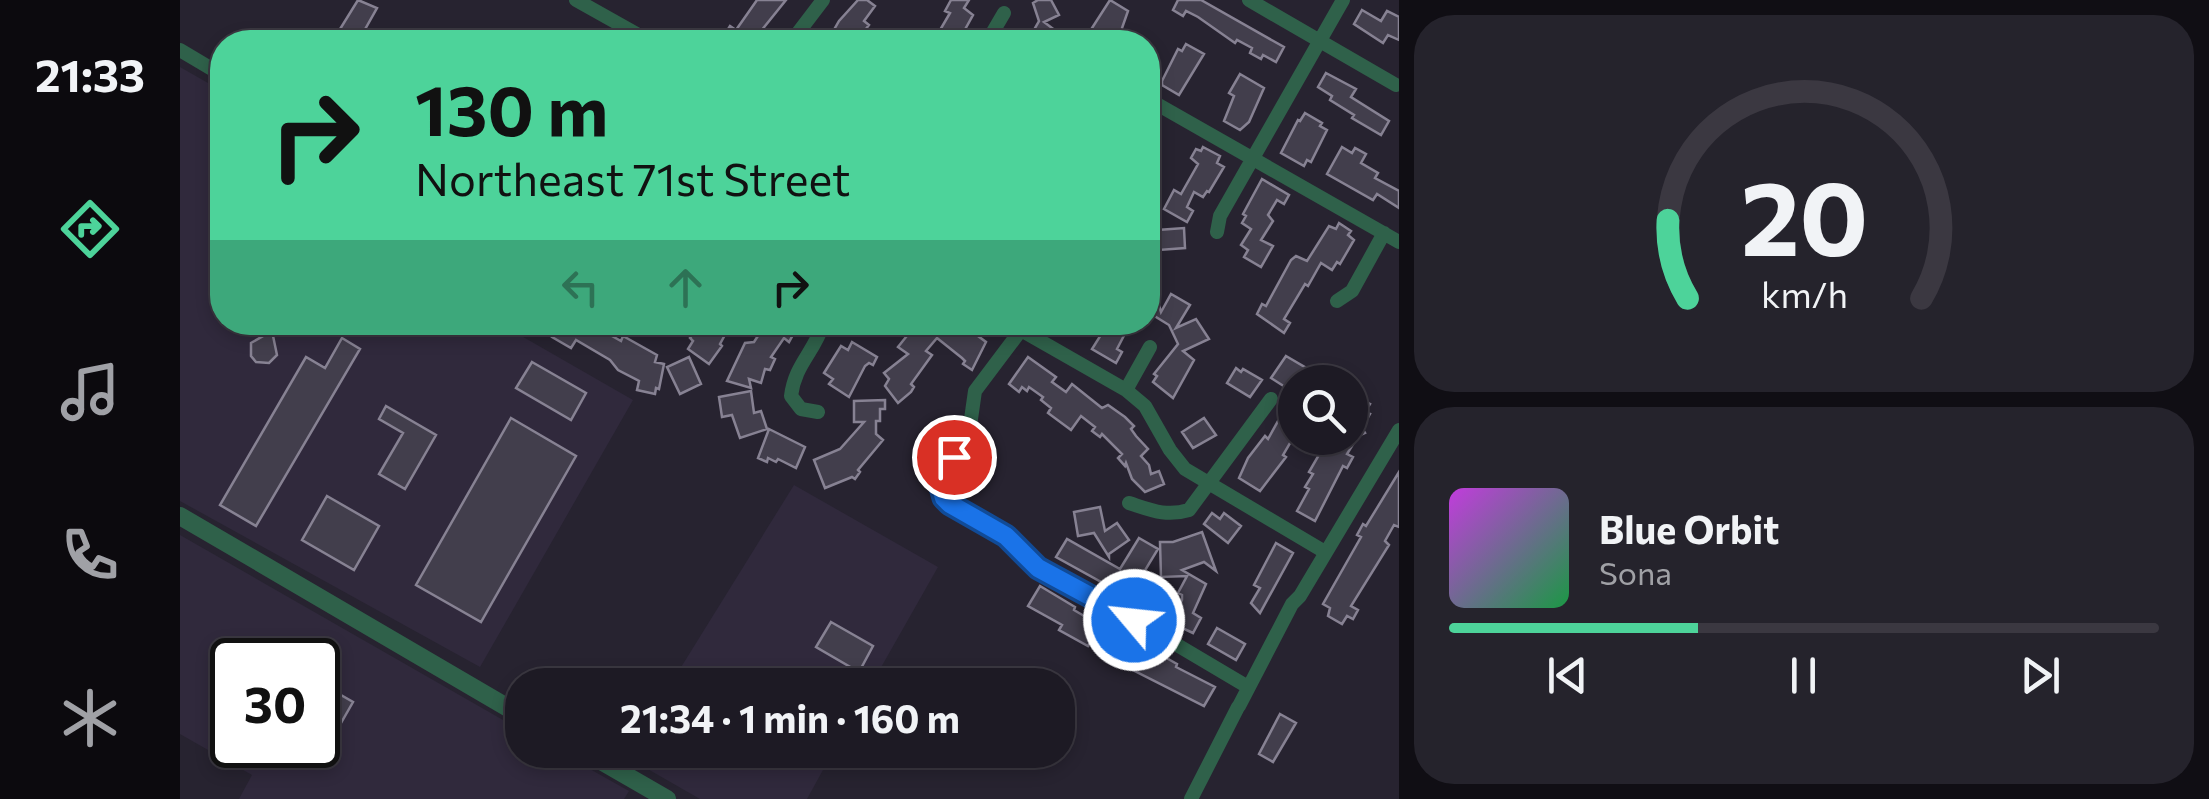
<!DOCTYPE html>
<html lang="en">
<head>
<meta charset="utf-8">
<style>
  :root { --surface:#1d1a24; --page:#25232c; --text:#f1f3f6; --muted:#a0a1a6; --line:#3b3841; --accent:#4dd39a }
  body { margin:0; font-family:Commissioner,sans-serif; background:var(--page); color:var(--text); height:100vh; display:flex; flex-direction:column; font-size:38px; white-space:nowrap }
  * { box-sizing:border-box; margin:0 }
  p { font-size:32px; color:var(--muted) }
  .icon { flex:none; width:55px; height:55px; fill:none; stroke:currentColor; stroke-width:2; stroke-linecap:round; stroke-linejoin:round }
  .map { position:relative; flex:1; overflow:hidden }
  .panel { display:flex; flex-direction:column; gap:15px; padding:15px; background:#100e14; width:810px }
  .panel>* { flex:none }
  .banner { position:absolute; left:30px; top:30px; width:950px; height:305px; border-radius:40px; box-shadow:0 5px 15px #0003,0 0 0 2px var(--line); background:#4dd39a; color:#111; overflow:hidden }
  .tools { position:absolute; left:1098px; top:365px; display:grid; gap:20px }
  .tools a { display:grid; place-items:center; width:90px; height:90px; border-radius:50%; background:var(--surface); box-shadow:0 5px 15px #0003,0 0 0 2px var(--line); font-size:50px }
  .speed { position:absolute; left:30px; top:638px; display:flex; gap:20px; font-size:50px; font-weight:700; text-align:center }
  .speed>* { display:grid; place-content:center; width:130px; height:130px; border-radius:50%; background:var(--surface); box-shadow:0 5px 15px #0003,0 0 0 2px var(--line); line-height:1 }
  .speed .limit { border:5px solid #111; border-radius:15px; background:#fff; color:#111 }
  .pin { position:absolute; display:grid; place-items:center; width:85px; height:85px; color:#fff; margin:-42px; border:5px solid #fff; border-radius:50%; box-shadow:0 2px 10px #0007 }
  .me { position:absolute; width:110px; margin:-55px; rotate:298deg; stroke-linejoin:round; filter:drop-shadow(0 0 8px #0008) }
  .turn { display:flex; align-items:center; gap:35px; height:210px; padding:0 40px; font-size:45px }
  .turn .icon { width:130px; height:130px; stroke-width:2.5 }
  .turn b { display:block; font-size:70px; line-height:85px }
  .lanes { display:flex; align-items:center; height:95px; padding:0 40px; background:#0003; justify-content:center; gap:50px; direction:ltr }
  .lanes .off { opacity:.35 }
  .panel .tile { flex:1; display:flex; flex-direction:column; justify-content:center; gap:15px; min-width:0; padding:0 35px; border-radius:40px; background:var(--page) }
  .panel .dial { align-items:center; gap:0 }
  .dial svg { height:260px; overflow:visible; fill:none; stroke:var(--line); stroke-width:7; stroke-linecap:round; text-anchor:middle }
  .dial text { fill:var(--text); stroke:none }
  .song { display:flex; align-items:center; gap:30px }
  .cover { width:120px; height:120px; border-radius:15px; background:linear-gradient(135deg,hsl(290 70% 55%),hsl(140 70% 35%)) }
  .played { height:10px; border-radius:5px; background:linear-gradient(90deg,var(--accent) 35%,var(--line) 35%) }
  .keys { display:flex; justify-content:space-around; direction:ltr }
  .trip { position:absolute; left:325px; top:668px; width:570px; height:100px; border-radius:40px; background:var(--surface); box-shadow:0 5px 15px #0003,0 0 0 2px var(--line); font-weight:700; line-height:100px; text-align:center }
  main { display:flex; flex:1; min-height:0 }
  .tab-bar { display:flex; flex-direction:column; width:180px; justify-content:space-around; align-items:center; background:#0c0a0e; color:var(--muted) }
  .tab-bar .icon { width:70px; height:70px }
  .tab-bar .on { color:var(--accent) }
  .tab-bar b { font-size:45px; color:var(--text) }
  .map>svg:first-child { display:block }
  .built { fill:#30293c; fill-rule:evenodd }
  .building { fill:#423e4c; stroke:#878293; stroke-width:2.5 }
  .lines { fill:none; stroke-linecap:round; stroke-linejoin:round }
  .minor { stroke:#2f614a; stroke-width:14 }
  .tertiary { stroke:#2f614a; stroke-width:18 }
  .route-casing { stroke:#114b97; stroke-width:25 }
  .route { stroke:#1a73e8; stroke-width:18 }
</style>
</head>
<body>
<main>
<nav class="tab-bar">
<b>21:33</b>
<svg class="icon on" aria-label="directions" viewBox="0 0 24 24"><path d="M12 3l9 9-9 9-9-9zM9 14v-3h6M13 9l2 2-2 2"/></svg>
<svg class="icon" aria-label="music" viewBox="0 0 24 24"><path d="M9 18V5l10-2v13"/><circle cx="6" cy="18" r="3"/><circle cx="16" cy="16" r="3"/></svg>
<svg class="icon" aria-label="phone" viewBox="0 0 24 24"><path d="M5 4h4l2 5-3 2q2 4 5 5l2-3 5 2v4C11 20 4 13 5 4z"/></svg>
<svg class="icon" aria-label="climate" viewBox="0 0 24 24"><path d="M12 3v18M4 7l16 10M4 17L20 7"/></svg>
</nav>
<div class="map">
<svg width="1219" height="799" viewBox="0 0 1219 799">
  <rect width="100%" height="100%" fill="#272330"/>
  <path class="built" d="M0 67 42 91V322L319 323 453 400 300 667 0 501Z
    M614 485 758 567 691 685H490Z
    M0 535 342 731V750H376L449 791 444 799H59L72 775 0 734ZM52 660H138V745H52Z
    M449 750H654L627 799H520L445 756Z"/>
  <path class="building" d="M178 0 197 8 183 33 188 37 184 42H152Z
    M577 0H606L572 42H540L550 26 556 30Z
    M678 0H687L695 6 684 21 689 25 682 34 673 31 666 42H647L659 21Z
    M771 0H789L784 8 793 15 778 42H753L770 13 765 11Z
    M858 0H871L879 15 864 22 880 34 875 42H847L859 21 853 3Z
    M930 0 948 11 941 31 939 30 931 42H903Z
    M998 0H1021L1104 47 1096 62 1083 55 1081 59 1070 53 1072 48 1057 40 1055 43 1018 17 1006 11 1003 16 993 10Z
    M1182 10 1201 21 1207 11 1219 17V40L1208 35 1203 43 1174 24Z
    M1006 44 1024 54 999 95 982 85V81L998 49 1002 51Z
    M1146 73 1176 89 1171 97 1209 121 1201 135 1172 118 1174 115 1150 100 1152 96 1138 87Z
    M1060 74 1084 88 1069 122 1060 130 1044 121 1054 96 1049 93Z
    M1125 113 1142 123 1140 126 1147 130 1131 162 1127 160 1124 166 1101 153 1118 120 1120 121Z
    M1023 147 1040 156 1037 163 1044 167 1029 192 1027 191 1023 197 1014 192 1007 207 1013 211 1007 222 984 209 994 190 1001 194 1018 164 1011 158 1016 149 1021 151Z
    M1162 147 1172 153 1175 148 1186 154 1181 163 1198 173 1195 178 1219 191V208L1197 194 1193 200 1147 174Z
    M1082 179 1109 195 1104 204 1097 200 1088 215 1093 221 1081 240 1093 246 1081 267 1064 257 1068 250 1061 245 1071 229 1062 223 1066 216 1063 214Z
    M1159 223 1171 231 1168 235 1174 240 1160 264 1157 262 1152 270 1141 263 1128 286 1125 284 1104 319 1110 323 1104 333 1077 314 1082 304 1086 306 1111 260 1116 256 1127 261 1149 226 1156 229Z
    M1004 228 1005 248 979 250 978 230Z
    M970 275 981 312 991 294 1010 305 996 328 1016 319 1029 339 1003 351 1014 360 993 398 973 382 977 376 974 374 998 344 989 325 968 312Z
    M362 322H421L428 327 425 332 441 341 443 336 477 355 475 362 484 364 479 389 476 388 475 394 457 390 459 381 438 370 430 360 396 340 391 348 372 337 375 330Z
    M522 322H552L540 344 542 346 529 364 508 349 513 341 510 338Z
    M587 322H620L609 342 604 338 591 357 595 359 590 370 585 369 581 383 569 379 571 388 547 381 565 343 574 342Z
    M717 322H779L806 342 792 370 783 364 785 361 782 358 757 338 746 351 752 355 731 384 734 387 731 392 718 403 705 386 709 379 704 373 728 354 718 347 730 332Z
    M929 322H951L937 349 942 352 936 363 912 349Z
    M92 331 97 355 89 363 76 362 71 356V343Z
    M162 338 180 349 76 526 40 505 126 357 145 368Z
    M672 342 697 357 693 365 689 363 685 366 669 397 649 384 653 379 644 373 661 346 668 350Z
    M1106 356 1128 369 1119 382H1115L1113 392 1091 378Z
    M509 357 521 384 500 394 487 367Z
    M848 357 876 377 872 382 886 392 892 384 922 408 928 405 945 417 954 426 951 429 956 436 968 449 961 456 969 465 971 474 979 471 984 484 965 492 952 479 946 463 945 466 938 458 942 454 922 434 920 437 912 431 915 427 901 416 891 430 868 413 871 408 861 400 863 397 849 387 847 391 842 387 839 392 829 384Z
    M352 362 406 393 391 420 336 388Z
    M1056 368 1061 372 1063 369 1082 380 1070 397 1047 383Z
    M571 391 574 413 581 411 587 429 560 438 552 415 542 417 539 397Z
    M1170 393 1190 404 1185 412 1190 414 1182 428 1185 433 1178 436 1167 454 1173 457 1167 468 1163 466 1135 521 1117 511 1129 489 1125 487 1133 474 1129 472 1140 453 1144 454 1154 438H1170Z
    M705 400V409H700V421H696V434L703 440 678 470 680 472 675 479 672 477 645 488 634 460 660 449 684 422H674V401Z
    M206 406 256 435 225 489 199 474 223 433 199 419Z
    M1102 414 1115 421 1109 436 1113 438 1103 455 1106 457 1080 491 1059 478 1068 458 1085 436 1088 439Z
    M331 418 396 456 301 622 236 585Z
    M1024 418 1036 435 1013 448 1002 432Z
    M589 429 625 447 616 468 598 459 596 462 588 458 587 462 578 458Z
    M1219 472V527L1214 525 1205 541 1209 545 1171 606 1178 610 1173 619 1167 616 1162 624 1148 616 1150 608 1143 604 1181 537 1177 535 1183 524 1186 526Z
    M147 496 199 526 174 570 122 540Z
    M920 507 925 531 937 523 949 540 929 554V557L914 533 898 536 894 512Z
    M1032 513 1040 519 1044 513 1061 526 1048 543 1024 524Z
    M1022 532 1036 571 1024 562 1002 570 1026 584 1013 613 1021 618 1013 633 989 622 1002 600V595L998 593 1007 576 981 577 980 542H993Z
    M959 538 978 549 961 577H955L982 593 972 610 876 557 887 539 940 569Z
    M1096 543 1113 553 1080 613 1071 603 1080 588 1074 585Z
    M860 586 895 607 894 610 899 613 920 625 924 622 935 628 933 632 966 647 963 651 978 660 981 655 997 664 996 667 1035 687 1024 706 945 666 947 658 925 646 911 641 908 646 879 630 882 625 848 606Z
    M651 622 693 646 679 672 636 647Z
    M1037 628 1065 644 1056 660 1028 644Z
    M147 687 173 702 137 765 102 745H138V703Z
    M1100 714 1116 723 1093 762 1079 754Z"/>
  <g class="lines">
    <path class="minor" d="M396 0 471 42
      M1069 0 1216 85
      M611 42 643 0
      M807 42 824 13
      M0 50 42 75
      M968 99 1219 242
      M1037 232 1040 216 1163 0
      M1157 301 1172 291 1204 233
      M460 322 470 326 489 322
      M827 322 946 390 965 406 990 450 1005 469 1145 552
      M847 322 795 391 790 426 763 476 760 485 764 498 825 535 858 568 955 620 1068 687
      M946 390 970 347
      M638 412 621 409 611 396C615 364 634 353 644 322
      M949 503C971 510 986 517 1009 510L1091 399
      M1059 706 1112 604 1120 596 1219 430
      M1011 799 1058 707"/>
    <path class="tertiary" d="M0 516 342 716
      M402 750 487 799"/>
  </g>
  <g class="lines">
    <g class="route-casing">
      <path id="route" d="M774 457 760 484 764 498 770 504 826 536 858 568 954 620"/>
    </g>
    <use href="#route" class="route"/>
  </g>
</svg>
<div class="tools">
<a><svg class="icon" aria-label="search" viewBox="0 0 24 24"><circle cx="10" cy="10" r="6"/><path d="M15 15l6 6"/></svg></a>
</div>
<div class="speed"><div class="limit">30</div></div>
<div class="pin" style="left:774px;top:457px;background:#d93025"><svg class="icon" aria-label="arrive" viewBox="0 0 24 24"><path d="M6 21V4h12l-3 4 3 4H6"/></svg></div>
<svg class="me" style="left:954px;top:620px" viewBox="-20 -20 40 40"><circle r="17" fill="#1a73e8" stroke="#fff" stroke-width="3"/><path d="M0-11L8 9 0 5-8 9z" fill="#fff"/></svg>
<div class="trip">21:34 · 1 min · 160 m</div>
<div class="banner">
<div class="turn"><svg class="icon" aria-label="right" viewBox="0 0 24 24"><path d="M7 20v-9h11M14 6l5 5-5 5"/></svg><div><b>130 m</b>Northeast 71st Street</div></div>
<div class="lanes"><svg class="icon off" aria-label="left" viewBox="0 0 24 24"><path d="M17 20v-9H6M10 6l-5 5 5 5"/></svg><svg class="icon off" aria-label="ahead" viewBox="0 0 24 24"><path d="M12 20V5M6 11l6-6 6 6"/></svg><svg class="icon" aria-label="right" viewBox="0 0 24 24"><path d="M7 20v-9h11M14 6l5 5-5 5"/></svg></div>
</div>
</div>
<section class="panel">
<div class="tile dial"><svg viewBox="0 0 100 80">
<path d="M14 69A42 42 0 1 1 86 69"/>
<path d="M14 69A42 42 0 0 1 8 45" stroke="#4dd39a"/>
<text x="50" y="56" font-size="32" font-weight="700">20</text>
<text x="50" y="72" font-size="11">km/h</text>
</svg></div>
<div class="tile">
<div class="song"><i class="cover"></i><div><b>Blue Orbit</b><p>Sona</p></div></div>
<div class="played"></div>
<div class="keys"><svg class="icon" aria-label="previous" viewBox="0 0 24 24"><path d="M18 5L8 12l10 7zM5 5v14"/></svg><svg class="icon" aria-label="pause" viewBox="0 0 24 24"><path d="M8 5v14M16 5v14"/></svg><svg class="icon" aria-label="next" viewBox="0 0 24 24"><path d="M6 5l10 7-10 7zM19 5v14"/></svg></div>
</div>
</section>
</main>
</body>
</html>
